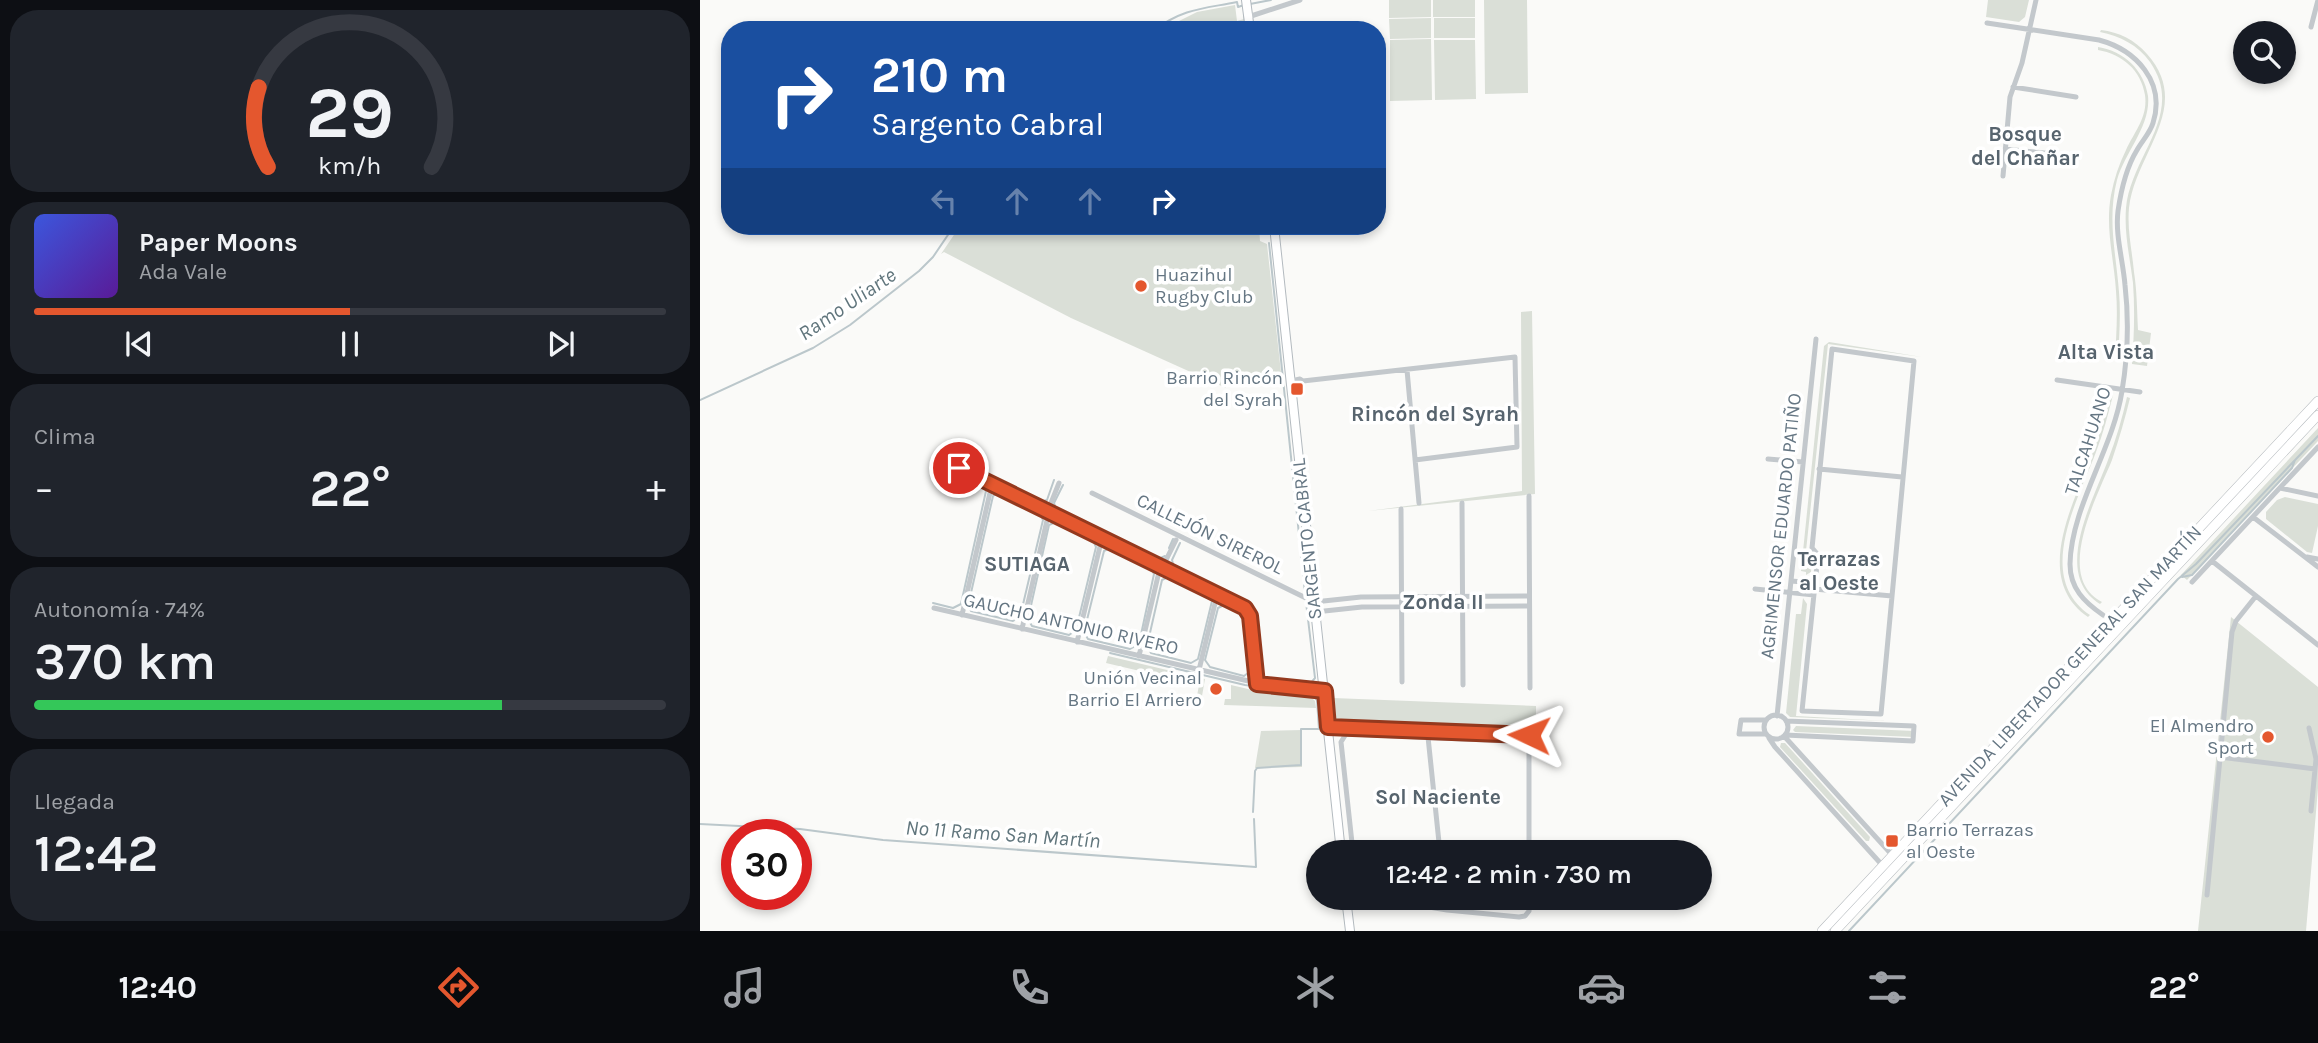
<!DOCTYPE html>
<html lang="es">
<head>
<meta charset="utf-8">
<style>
  :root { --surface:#171b24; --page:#20242c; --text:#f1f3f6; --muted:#9ea1a6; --line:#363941; --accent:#e4572e }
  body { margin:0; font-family:Karla,sans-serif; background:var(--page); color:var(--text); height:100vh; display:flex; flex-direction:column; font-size:26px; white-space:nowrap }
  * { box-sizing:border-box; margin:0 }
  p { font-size:23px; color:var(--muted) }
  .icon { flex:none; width:38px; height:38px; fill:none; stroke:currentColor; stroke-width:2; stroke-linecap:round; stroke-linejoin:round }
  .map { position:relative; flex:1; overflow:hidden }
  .drawer { display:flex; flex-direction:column; gap:10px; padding:10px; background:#0d0f14; width:700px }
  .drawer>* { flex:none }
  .banner { position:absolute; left:21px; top:21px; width:665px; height:214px; border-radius:28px; box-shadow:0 4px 10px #0003; background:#1a4fa0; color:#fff; overflow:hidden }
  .tools { position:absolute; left:1533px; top:21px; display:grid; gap:14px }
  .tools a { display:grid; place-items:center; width:63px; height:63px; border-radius:50%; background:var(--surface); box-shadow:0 4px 10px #0003; font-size:35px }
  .speed { position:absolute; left:21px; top:819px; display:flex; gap:14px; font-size:35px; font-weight:700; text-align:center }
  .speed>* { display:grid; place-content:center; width:91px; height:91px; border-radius:50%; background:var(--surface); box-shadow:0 4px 10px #0003; line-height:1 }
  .speed .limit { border:10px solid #d22; background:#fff; color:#111 }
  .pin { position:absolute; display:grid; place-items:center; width:60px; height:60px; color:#fff; margin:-30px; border:4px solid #fff; border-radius:50%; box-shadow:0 2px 7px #0007 }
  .me { position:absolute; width:77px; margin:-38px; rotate:272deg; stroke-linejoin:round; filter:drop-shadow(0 0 5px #0008) }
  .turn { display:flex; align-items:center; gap:24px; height:147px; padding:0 35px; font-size:32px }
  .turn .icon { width:91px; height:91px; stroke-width:2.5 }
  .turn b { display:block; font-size:49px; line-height:60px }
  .lanes { display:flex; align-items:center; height:66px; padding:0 35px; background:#0003; justify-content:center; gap:35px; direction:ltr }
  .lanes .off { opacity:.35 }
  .big { font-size:52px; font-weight:600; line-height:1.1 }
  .drawer .widget { flex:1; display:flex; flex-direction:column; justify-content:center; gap:10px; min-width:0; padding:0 24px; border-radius:28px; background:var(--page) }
  .drawer .dial { align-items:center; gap:0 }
  .dial svg { height:182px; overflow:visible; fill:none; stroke:var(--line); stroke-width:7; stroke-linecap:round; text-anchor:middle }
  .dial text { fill:var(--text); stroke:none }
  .song { display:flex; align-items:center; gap:21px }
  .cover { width:84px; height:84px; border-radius:10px; background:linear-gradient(135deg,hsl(230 70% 55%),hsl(270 70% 35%)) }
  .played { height:7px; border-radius:4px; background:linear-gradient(90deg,var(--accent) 50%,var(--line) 50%) }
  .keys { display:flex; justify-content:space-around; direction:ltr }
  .heat { display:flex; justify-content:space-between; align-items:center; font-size:38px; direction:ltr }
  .charge { height:10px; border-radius:5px; background:linear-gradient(90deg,#34c759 74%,var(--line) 0) }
  .trip { position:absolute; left:606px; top:840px; width:406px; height:70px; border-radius:35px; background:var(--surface); box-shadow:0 4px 10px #0003; font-weight:600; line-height:70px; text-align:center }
  .menu { display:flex; height:112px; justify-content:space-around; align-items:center; background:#090b0e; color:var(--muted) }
  .menu .icon { width:49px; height:49px }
  .menu .on { color:var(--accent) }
  .menu b { font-size:32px; color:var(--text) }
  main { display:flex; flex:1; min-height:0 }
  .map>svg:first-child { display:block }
  .green { fill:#dadfd7 }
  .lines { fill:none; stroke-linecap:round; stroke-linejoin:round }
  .stream { stroke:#bbc7cb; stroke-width:2 }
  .secondary-casing { stroke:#b3babf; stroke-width:10 }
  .primary-casing { stroke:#b5babe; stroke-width:10 }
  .street { stroke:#c3c8cc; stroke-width:5 }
  .secondary { stroke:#fff; stroke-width:8 }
  .primary { stroke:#fff; stroke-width:9 }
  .route-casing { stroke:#94391e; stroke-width:18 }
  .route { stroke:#e4572e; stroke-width:12 }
  .poi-dot { fill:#e4572e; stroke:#fff; stroke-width:2.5 }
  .labels { text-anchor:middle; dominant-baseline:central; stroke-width:7; stroke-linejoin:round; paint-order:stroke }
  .poi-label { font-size:19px; fill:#657683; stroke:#fff; text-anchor:end }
  .street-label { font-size:19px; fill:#657683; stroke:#fff }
  .neighbourhood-label { font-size:21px; font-weight:bold; fill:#57646e; stroke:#fff }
  .water-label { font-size:21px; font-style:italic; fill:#60757c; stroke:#fff }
</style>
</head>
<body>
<main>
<section class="drawer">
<div class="widget dial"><svg viewBox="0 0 100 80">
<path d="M14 69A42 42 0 1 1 86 69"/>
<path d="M14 69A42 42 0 0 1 10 34" stroke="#e4572e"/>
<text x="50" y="56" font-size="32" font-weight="700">29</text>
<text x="50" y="72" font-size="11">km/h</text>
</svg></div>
<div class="widget">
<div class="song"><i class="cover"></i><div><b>Paper Moons</b><p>Ada Vale</p></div></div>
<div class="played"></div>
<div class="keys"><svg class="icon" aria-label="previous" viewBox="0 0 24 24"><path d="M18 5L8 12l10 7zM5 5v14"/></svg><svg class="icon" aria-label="pause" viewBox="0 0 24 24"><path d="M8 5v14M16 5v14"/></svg><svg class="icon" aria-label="next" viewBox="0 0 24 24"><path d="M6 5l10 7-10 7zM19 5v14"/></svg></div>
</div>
<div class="widget"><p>Clima</p>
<div class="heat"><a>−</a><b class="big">22°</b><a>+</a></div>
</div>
<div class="widget"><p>Autonomía · 74%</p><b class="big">370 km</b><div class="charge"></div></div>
<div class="widget"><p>Llegada</p><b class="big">12:42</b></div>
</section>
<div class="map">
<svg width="1618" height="931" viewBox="0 0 1618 931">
  <rect width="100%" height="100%" fill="#fafaf8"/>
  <path class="green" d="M689 0H731V17L689 18Z
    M733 0H775V17H733Z
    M784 0H827L828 93 785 94Z
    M1288 0H1329L1325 17 1319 22 1286 17Z
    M535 5 537 21 544 19 545 30H461L497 12Z
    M731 18V38L690 39 689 19Z
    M734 18H775V38H734Z
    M1401 30C1419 32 1435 40 1447 54 1494 107 1435 153 1429 208 1427 230 1432 250 1434 272 1437 291 1437 310 1438 330L1451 333 1447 366 1432 364C1434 337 1435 310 1433 283 1430 258 1424 234 1426 208 1431 155 1486 114 1450 62 1438 45 1420 36 1400 32Z
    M731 39 732 100 690 101V40Z
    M734 40H775L776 99 735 100Z
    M1398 47C1424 51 1444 70 1448 96 1451 126 1425 152 1417 180 1407 219 1416 253 1419 292 1421 315 1419 338 1418 362L1415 361C1416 338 1418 315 1416 291 1414 259 1405 228 1411 195 1414 179 1419 164 1426 150 1435 131 1448 117 1445 95 1441 70 1422 54 1398 50Z
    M260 226H559L560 241 567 244 582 382 527 370 526 388 371 318 244 252 241 254Z
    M832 311 835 494 668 511 822 491 821 312Z
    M1129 342 1222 357 1128 344 1106 551 1112 557 1111 572 1106 575V572L1101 571 1124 346Z
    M1410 395H1413C1408 415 1403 434 1396 452 1378 500 1334 577 1390 615L1388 617C1331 578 1375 501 1393 452 1400 434 1405 414 1410 395Z
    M1427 397 1430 398C1425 419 1419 439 1412 460 1398 495 1353 577 1402 602L1400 604C1351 574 1394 499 1408 460 1416 439 1422 419 1427 397Z
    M1618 428V441L1487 580 1481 575Z
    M1585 497 1618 504V526L1612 553 1607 552 1566 519V512L1577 500Z
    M1103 598 1107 604 1096 716 1187 721 1090 717 1086 713 1096 614H1101Z
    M1531 617 1618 687V788L1606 931H1498Z
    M408 656 505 679 502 696H497L499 685 406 663Z
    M531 685 565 693 611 697 615 701 616 708 524 705 525 699H531Z
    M633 698 836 706V728L636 721Z
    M1096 726 1215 731 1214 737 1095 732 1093 730Z
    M602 730V767L555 768 561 731Z
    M1081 743H1085L1170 837 1169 841H1166L1080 747Z"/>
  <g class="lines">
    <path class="stream" d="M550 4 571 0
      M544 13 546 30
      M454 30C485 8 502 9 537 2L538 7 544 5
      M569 243 605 593
      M0 400 113 348 150 325 219 271 233 257 254 226
      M262 465 340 502 347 500 354 480
      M363 485 354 503 357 511 456 560 465 556
      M300 492 339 511 343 520 320 617 313 621 271 611 268 606 293 496Z
      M358 521 392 538 396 547 376 630 369 635 332 626 328 619 349 525Z
      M480 543 472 560 474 567 553 608 560 672 567 681 610 684 615 678 606 602
      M412 547 451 567 454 574 439 644 430 649 388 639 384 632 404 551Z
      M469 548 473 539
      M470 576 508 595 512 601 498 659 491 663 451 653 447 646 462 580Z
      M1482 577 1492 575 1592 468 1595 460
      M233 603 253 608 261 604 286 491 281 482 260 472
      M526 604 540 611 545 617 552 670 544 676 510 667 505 660 518 608Z
      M410 653 545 685 611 694 617 700 619 729H601V765L557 768 555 771 553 812
      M0 824 100 829 183 840 556 867 554 819
      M1149 931 1478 579 1496 564 1618 436"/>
    <g class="secondary-casing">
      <path id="secondary" d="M546 0 550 30
        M574 226 641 852
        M646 898 650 931"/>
    </g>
    <g class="primary-casing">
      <path id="primary" d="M1122 931 1618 401
        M1135 931 1618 415"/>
    </g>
    <path class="street" d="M548 17 600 0
      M1287 23 1399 40C1436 50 1466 82 1453 123 1450 133 1442 141 1437 150 1426 168 1421 190 1418 211 1415 235 1423 260 1425 285 1429 320 1428 355 1422 391 1413 449 1371 507 1370 564 1370 588 1384 602 1403 615
      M1611 27 1618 0
      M1313 87 1376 97
      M1305 149 1364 155
      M1303 176 1310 97 1322 63 1336 0
      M1132 349 1214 361 1181 714 1102 711 1118 555 1112 548Z
      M707 370 719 503
      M1357 380 1440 392
      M591 381 600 379 603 381 815 357 817 447 715 460
      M1068 459 1103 462
      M259 468 545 608 549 616 557 683
      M1119 469 1202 477
      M1580 488 1618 496
      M392 493 614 602 661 597 829 596
      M829 496 830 688
      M762 503 763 685
      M701 509 702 682
      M1553 517 1618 567
      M1607 557 1618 559
      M1512 561 1618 645
      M1091 581 1115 583
      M1492 582 1618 447
      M1055 589 1114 595
      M1114 589 1192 596
      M234 608 557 683 624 691
      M615 612 662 607 829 606
      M262 615 292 484
      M322 629 351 503 359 483
      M377 642 402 538
      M439 656 458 576 476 540
      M499 670 517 595
      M1064 727a12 12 0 1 1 24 0a12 12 0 1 1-24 0Z
      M1077 716 1116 339
      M628 727 829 735V852
      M1609 728 1616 759 1611 811
      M629 733 829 742
      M646 734 641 742 653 852
      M1066 734H1039L1041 720H1066
      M1085 735 1213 741 1214 726 1086 721
      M1084 736 1193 856
      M728 737 740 852
      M1069 738 1075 747 1183 866
      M1520 757 1615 769
      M1507 895 1532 632 1536 621 1556 596
      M675 898 747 910 819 917 825 916 829 911 830 898
      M745 898 747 910"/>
    <use href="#secondary" class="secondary"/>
    <use href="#primary" class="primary"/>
  </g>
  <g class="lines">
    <g class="route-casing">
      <path id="route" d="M259 468 545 608 550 616 557 684 625 691 628 727 829 735"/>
    </g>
    <use href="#route" class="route"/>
  </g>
  <g class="poi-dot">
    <circle cx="441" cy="286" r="7"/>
    <rect x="590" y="382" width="14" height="14" rx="3.5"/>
    <circle cx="516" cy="689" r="7"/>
    <circle cx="1568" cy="737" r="7"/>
    <rect x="1185" y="834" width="14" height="14" rx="3.5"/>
  </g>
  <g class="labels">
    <g class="poi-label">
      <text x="455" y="275" text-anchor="start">Huazihul<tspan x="455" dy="22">Rugby Club</tspan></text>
      <text x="583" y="378">Barrio Rincón<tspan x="583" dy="22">del Syrah</tspan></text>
      <text x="502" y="678">Unión Vecinal<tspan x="502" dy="22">Barrio El Arriero</tspan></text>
      <text x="1554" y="726">El Almendro<tspan x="1554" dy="22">Sport</tspan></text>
      <text x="1206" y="830" text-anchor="start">Barrio Terrazas<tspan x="1206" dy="22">al Oeste</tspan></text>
    </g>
    <g class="street-label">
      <text transform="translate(1388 441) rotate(-72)">TALCAHUANO</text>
      <text transform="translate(1081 526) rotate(-84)">AGRIMENSOR EDUARDO PATIÑO</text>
      <text transform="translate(510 534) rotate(26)">CALLEJÓN SIREROL</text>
      <text transform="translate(607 539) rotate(-96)">SARGENTO CABRAL</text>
      <text transform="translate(371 624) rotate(13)">GAUCHO ANTONIO RIVERO</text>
      <text transform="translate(1370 666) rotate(-47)">AVENIDA LIBERTADOR GENERAL SAN MARTÍN</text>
    </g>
    <g class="neighbourhood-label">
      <text x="1325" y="134">Bosque<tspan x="1325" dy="24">del Chañar</tspan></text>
      <text x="1406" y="352">Alta Vista</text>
      <text x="735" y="414">Rincón del Syrah</text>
      <text x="1139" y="559">Terrazas<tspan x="1139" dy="24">al Oeste</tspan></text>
      <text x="327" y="564">SUTIAGA</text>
      <text x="743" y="602">Zonda II</text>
      <text x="738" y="797">Sol Naciente</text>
    </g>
    <g class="water-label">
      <text transform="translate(147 304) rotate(-34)">Ramo Uliarte</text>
      <text transform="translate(303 834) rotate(4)">Nº 11 Ramo San Martín</text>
    </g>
  </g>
</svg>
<div class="tools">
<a><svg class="icon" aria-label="search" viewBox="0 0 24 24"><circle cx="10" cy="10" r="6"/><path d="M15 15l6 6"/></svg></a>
</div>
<div class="speed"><div class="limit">30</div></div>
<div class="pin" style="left:259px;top:468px;background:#d93025"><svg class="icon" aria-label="arrive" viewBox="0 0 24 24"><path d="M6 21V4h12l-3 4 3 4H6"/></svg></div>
<svg class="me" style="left:829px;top:735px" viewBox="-20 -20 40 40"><path d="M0-17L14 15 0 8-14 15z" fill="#e4572e" stroke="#fff" stroke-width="4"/></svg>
<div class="trip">12:42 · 2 min · 730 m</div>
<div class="banner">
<div class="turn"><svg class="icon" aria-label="right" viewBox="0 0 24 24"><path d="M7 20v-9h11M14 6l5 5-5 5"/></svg><div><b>210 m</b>Sargento Cabral</div></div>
<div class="lanes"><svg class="icon off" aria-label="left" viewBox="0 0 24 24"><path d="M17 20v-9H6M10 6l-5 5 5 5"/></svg><svg class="icon off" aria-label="ahead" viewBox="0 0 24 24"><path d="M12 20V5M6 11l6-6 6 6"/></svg><svg class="icon off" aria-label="ahead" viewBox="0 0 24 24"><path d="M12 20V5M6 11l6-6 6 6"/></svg><svg class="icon" aria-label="right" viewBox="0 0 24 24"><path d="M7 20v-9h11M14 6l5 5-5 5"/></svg></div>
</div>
</div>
</main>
<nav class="menu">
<b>12:40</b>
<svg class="icon on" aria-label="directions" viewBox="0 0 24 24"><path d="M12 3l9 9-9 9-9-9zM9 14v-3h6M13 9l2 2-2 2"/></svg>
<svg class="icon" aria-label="music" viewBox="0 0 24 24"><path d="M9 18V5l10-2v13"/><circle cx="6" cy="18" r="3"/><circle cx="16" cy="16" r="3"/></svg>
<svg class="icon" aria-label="phone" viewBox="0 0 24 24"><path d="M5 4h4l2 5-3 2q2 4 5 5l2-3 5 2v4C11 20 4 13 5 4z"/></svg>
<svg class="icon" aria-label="climate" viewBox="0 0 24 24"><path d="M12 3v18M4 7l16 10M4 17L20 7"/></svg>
<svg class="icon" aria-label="car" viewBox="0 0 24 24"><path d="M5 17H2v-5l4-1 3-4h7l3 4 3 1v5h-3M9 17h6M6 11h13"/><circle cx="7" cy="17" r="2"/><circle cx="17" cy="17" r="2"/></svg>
<svg class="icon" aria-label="filters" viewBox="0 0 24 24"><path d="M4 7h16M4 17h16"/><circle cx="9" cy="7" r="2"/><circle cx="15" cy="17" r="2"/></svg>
<b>22°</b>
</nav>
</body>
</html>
